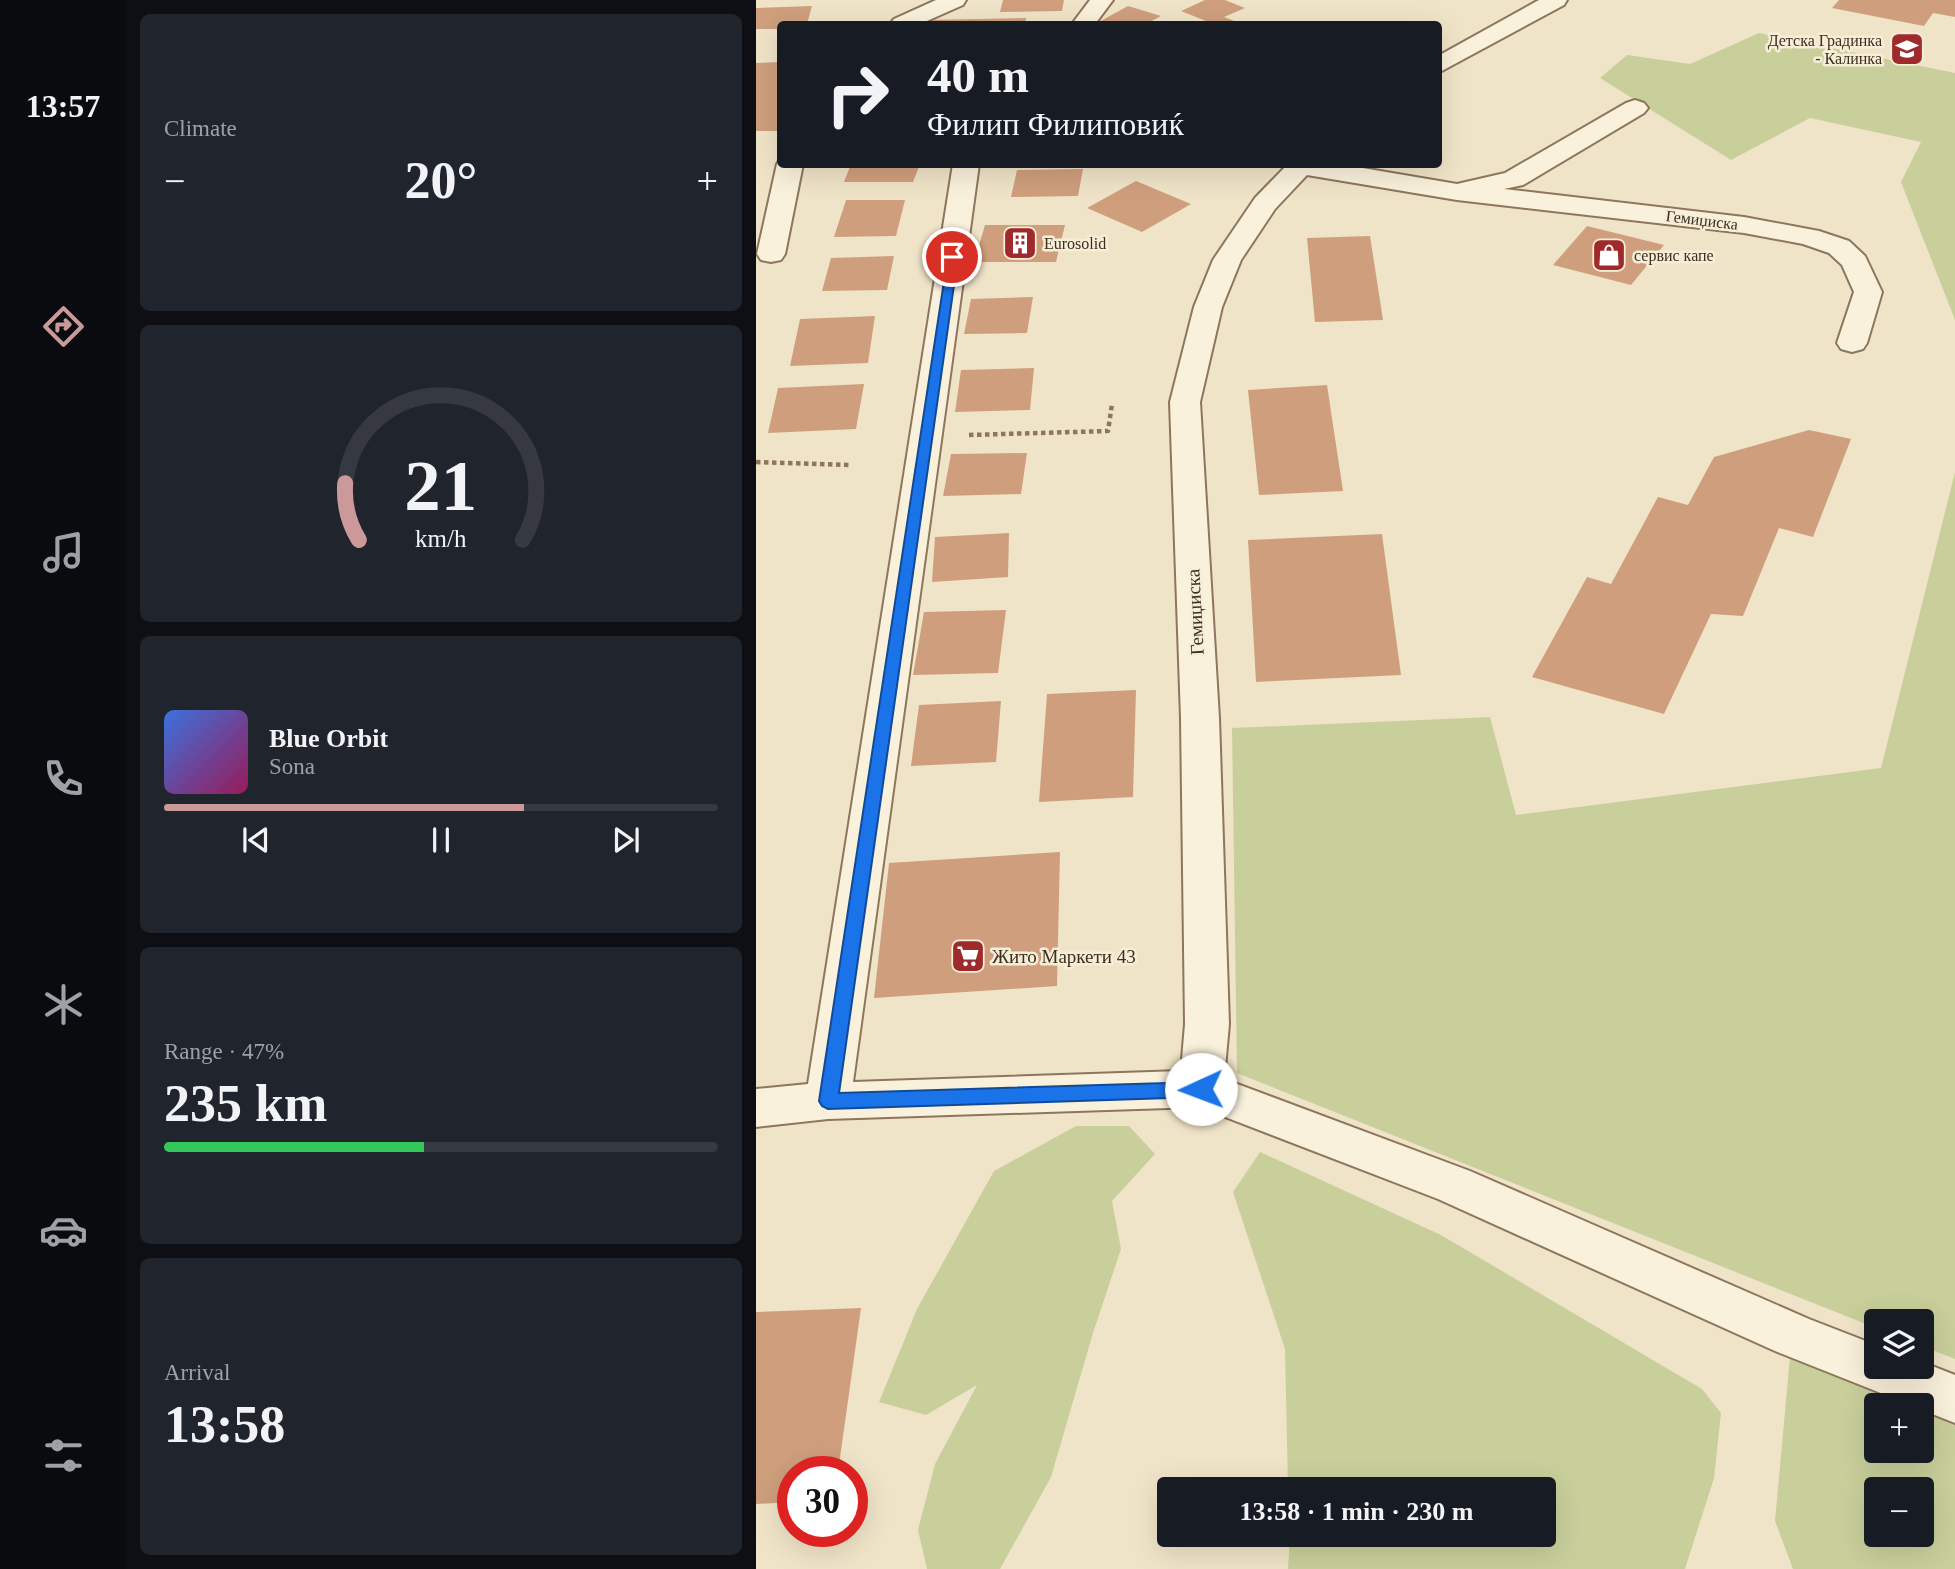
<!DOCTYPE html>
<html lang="en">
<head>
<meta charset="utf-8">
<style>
  :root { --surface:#171b24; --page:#20242c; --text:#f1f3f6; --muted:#9ea1a6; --line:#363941; --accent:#cc999b }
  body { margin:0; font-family:"Times New Roman",serif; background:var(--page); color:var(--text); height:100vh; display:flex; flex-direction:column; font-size:26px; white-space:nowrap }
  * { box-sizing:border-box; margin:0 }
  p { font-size:23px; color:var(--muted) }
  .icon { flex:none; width:38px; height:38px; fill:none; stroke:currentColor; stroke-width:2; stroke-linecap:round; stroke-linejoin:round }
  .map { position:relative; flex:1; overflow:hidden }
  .side { display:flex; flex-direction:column; gap:14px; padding:14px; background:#0d0f14; width:630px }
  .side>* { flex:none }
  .hud { position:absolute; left:21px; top:21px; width:665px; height:147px; border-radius:7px; box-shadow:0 7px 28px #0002; background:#171b24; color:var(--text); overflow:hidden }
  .controls { position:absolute; left:1108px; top:1309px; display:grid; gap:14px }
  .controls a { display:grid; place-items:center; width:70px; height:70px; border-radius:7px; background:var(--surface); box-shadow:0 7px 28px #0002; font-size:35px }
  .speed { position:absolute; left:21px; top:1456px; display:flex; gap:14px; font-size:35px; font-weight:700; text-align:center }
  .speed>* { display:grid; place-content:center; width:91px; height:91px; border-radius:50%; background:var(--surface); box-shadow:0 7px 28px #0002; line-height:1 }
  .speed .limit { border:10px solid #d22; background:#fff; color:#111 }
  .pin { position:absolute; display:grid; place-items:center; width:60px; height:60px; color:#fff; margin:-30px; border:4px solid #fff; border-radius:50%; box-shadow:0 2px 7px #0007 }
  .me { position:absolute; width:77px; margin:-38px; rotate:268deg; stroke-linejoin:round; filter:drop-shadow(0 0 5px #0008) }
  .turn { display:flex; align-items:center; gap:24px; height:147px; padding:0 35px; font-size:32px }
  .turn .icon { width:91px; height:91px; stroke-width:2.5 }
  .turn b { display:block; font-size:49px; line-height:60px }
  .big { font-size:52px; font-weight:700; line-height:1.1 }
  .side .widget { flex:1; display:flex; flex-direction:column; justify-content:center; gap:10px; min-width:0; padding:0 24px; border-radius:10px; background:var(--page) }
  .side .dial { align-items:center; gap:0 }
  .dial svg { height:182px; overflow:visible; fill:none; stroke:var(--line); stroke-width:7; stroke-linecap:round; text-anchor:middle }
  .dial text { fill:var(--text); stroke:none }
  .song { display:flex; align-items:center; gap:21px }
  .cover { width:84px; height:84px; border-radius:10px; background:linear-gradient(135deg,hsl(220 70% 55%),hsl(330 70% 35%)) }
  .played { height:7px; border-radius:4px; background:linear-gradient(90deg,var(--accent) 65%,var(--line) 65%) }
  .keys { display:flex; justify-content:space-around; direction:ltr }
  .heat { display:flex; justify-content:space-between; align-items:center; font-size:38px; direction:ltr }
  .charge { height:10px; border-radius:5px; background:linear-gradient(90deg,#34c759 47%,var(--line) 0) }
  .trip { position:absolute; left:401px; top:1477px; width:399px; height:70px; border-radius:7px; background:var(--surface); box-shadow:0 7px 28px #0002; font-weight:700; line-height:70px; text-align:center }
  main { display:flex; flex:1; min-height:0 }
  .menu { display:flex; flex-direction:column; width:126px; justify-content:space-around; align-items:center; background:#090b0e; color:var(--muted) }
  .menu .icon { width:49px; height:49px }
  .menu .active { color:var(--accent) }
  .menu b { font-size:32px; color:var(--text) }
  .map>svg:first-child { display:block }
  .green { fill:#c9cf9b; fill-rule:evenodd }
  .building { fill:#cf9f7d }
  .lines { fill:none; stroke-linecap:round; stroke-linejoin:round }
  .street-casing { stroke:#8d765c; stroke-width:4 }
  .path { stroke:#8d765c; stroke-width:4.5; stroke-dasharray:4.5 3.5; stroke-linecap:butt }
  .street { fill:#faf1dc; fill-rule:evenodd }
  .route { fill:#1a73e8; stroke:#114b97; stroke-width:2 }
  .labels { text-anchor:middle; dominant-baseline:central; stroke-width:5; stroke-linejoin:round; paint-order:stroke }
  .far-poi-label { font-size:16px; fill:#3d2e20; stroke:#f7eed8; text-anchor:start }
  .far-street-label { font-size:16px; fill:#3d2e20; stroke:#f7eed8 }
  .street-label { font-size:19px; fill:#3d2e20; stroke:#f7eed8 }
  .poi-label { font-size:19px; fill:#3d2e20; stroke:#f7eed8; text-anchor:start }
</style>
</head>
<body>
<main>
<nav class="menu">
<b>13:57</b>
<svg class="icon active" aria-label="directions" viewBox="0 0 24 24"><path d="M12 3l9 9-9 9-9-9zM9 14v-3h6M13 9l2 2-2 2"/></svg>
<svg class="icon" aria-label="music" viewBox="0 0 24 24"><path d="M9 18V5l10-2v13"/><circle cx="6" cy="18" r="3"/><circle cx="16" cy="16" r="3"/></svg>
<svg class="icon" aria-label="phone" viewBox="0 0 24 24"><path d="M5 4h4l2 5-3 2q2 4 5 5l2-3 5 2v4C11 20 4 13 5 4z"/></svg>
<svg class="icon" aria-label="climate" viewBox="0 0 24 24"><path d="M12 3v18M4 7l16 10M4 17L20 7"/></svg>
<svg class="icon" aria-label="car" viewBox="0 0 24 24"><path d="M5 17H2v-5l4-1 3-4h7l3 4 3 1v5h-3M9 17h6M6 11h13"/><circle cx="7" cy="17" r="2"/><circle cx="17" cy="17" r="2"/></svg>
<svg class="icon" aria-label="filters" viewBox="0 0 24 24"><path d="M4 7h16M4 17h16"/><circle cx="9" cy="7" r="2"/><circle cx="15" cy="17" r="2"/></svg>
</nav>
<section class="side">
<div class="widget"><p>Climate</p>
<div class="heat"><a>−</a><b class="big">20°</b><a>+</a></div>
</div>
<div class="widget dial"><svg viewBox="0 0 100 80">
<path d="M14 69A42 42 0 1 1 86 69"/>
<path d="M14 69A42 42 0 0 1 8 44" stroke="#cc999b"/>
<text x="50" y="56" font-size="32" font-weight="700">21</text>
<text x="50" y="72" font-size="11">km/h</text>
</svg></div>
<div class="widget">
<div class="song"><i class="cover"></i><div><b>Blue Orbit</b><p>Sona</p></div></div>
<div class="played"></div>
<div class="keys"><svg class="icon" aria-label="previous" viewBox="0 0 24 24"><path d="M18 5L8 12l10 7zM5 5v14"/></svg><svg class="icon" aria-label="pause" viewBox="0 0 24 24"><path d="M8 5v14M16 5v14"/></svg><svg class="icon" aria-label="next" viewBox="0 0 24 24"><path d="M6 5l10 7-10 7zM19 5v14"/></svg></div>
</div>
<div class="widget"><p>Range · 47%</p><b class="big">235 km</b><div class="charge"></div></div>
<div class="widget"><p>Arrival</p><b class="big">13:58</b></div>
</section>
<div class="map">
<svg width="1199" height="1569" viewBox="0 0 1199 1569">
  <rect width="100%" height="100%" fill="#f0e4c8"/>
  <path class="green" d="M1003 33 1199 73V320L1145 182 1165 142 1054 118 975 160 844 78 871 55 934 64Z
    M1199 472V1359L1166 1346V1321H1120V1328L481 1073 476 728 734 717 760 815 1125 768Z
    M320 1126H373L399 1154 356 1201 365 1249 337 1333 295 1477 244 1569H171L162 1530 179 1464 221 1385 170 1415 123 1402 161 1309 238 1171Z
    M504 1152 685 1235 946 1389 965 1413 958 1478 929 1569H532L534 1535H788V1489H532L529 1349 477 1192Z
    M1036 1335 1199 1399V1569H1037L1019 1521ZM1120 1405H1166V1451H1120ZM1120 1489H1166V1535H1120Z"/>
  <path class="building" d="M247 0H308L306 11 244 12Z
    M449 0H469L489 8 468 17 486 24H441L450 21 425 11Z
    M1083 0H1199V17L1177 13 1168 26 1076 8Z
    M56 6 51 24H24V29H0V8Z
    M372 6 405 16 390 24 341 23Z
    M270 18 269 24H166L167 20Z
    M24 62V118L21 131H0V63Z
    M95 164H164L157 182H88Z
    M327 169 322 196 255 197 261 170Z
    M380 181 435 204 386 232 331 208Z
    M90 200H149L140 236 78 237Z
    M229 225H309L300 262H218Z
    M831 226 908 245 875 285 797 265Z
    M614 236 627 320 559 322 551 238Z
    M138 256 131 290 66 291 75 258Z
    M277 297 271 333 208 334 215 299Z
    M119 316 112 363 34 366 44 319Z
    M278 368 274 410 199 412 205 370Z
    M108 384 100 429 12 433 22 388Z
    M571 385 587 491 503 495 492 390Z
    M1053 430 1095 439 1057 537 1023 528 987 616 955 614 908 714 776 677 831 577 855 584 902 497 932 505 958 457Z
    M271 453 265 494 187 496 195 454Z
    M253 533 252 577 176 582 179 537Z
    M626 534 645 675 500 682 492 540Z
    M250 610 242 673 157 675 168 612Z
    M380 690 377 797 283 802 291 694Z
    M245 701 240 762 155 766 163 705Z
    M304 852 301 986 118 998 133 863Z
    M105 1308 82 1472H37V1502L0 1504V1312Z"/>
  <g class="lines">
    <g class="street-casing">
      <path id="street" d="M180 0H210L207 5 164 24H134L138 19Z
        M334 0H357L339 24H316Z
        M783 0H811L808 5 682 73V56Z
        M879 100 888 103 892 108 888 113 767 185 748 189 988 217 1063 231 1093 241 1109 256 1126 292 1111 343 1107 349 1096 352 1085 349 1081 343 1098 292 1086 265 1073 253 1047 244 988 233 701 200 551 175 519 209 485 260 466 307 444 402 463 718 473 1024 468 1079 714 1171 1053 1319 1120 1345V1367H1166V1362L1199 1375V1423L1166 1410V1405H1155L1019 1351 682 1199 443 1107 72 1119 0 1127V1089L52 1084 197 164H223L97 1082 425 1071 429 1024 425 718 414 402 438 307 457 260 499 198 532 164H583L701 184 749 173 870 103Z
        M24 159V164H47L29 254 25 260 15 262 5 260 1 254 21 164Z"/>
    </g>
    <path class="path" d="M213 435 352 431 356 404
      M0 462 93 465"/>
    <use href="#street" class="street"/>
  </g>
  <path class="route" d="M192 255 202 257 83 1093 445 1082 451 1084 454 1089 451 1095 445 1097 72 1109 66 1106 63 1101Z"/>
  <defs>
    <g id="school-square" transform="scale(1.75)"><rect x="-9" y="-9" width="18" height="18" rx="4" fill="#9e2a2b" stroke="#f7eed8"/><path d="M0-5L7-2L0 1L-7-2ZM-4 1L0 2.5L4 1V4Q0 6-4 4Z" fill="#fff"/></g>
    <g id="building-square" transform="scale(1.75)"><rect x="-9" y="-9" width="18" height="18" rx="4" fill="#9e2a2b" stroke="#f7eed8"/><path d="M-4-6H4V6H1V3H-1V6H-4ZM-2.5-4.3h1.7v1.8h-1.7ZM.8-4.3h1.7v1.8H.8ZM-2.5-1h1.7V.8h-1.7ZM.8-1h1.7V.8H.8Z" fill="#fff"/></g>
    <g id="shop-square" transform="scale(1.75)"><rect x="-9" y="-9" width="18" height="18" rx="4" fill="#9e2a2b" stroke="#f7eed8"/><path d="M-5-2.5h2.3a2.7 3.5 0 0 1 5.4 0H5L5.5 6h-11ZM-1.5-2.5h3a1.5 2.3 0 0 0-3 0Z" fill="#fff"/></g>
    <g id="supermarket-square" transform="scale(1.75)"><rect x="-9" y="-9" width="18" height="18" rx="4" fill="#9e2a2b" stroke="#f7eed8"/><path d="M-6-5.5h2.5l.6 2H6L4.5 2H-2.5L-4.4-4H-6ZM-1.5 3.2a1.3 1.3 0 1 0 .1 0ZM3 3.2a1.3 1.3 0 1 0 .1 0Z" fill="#fff"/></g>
  </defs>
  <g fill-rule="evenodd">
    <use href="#school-square" x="1151" y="49"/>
    <use href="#building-square" x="264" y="243"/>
    <use href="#shop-square" x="853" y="255"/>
    <use href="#supermarket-square" x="212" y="956"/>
  </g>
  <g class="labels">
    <g class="far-poi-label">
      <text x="1126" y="40" text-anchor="end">Детска Градинка<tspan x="1126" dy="18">- Калинка</tspan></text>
      <text x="288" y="243">Eurosolid</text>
      <text x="878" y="255">сервис капе</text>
    </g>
    <g class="far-street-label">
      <text transform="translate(946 220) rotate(7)">Гемиџиска</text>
    </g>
    <g class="street-label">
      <text transform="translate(439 612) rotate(-93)">Гемиџиска</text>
    </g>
    <g class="poi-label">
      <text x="236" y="956">Жито Маркети 43</text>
    </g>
  </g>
</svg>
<div class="controls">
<a><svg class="icon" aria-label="layers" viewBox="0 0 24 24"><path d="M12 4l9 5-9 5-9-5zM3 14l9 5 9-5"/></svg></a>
<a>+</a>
<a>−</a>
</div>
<div class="speed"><div class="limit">30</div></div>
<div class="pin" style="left:196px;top:257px;background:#d93025"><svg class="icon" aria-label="arrive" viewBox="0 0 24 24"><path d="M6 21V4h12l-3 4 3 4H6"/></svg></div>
<svg class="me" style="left:445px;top:1089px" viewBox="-20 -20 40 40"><circle r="19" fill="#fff"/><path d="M0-13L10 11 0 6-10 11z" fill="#1a73e8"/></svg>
<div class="trip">13:58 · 1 min · 230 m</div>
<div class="hud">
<div class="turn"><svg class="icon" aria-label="right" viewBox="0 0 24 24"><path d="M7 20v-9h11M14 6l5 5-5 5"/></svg><div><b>40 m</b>Филип Филиповиќ</div></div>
</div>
</div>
</main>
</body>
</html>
